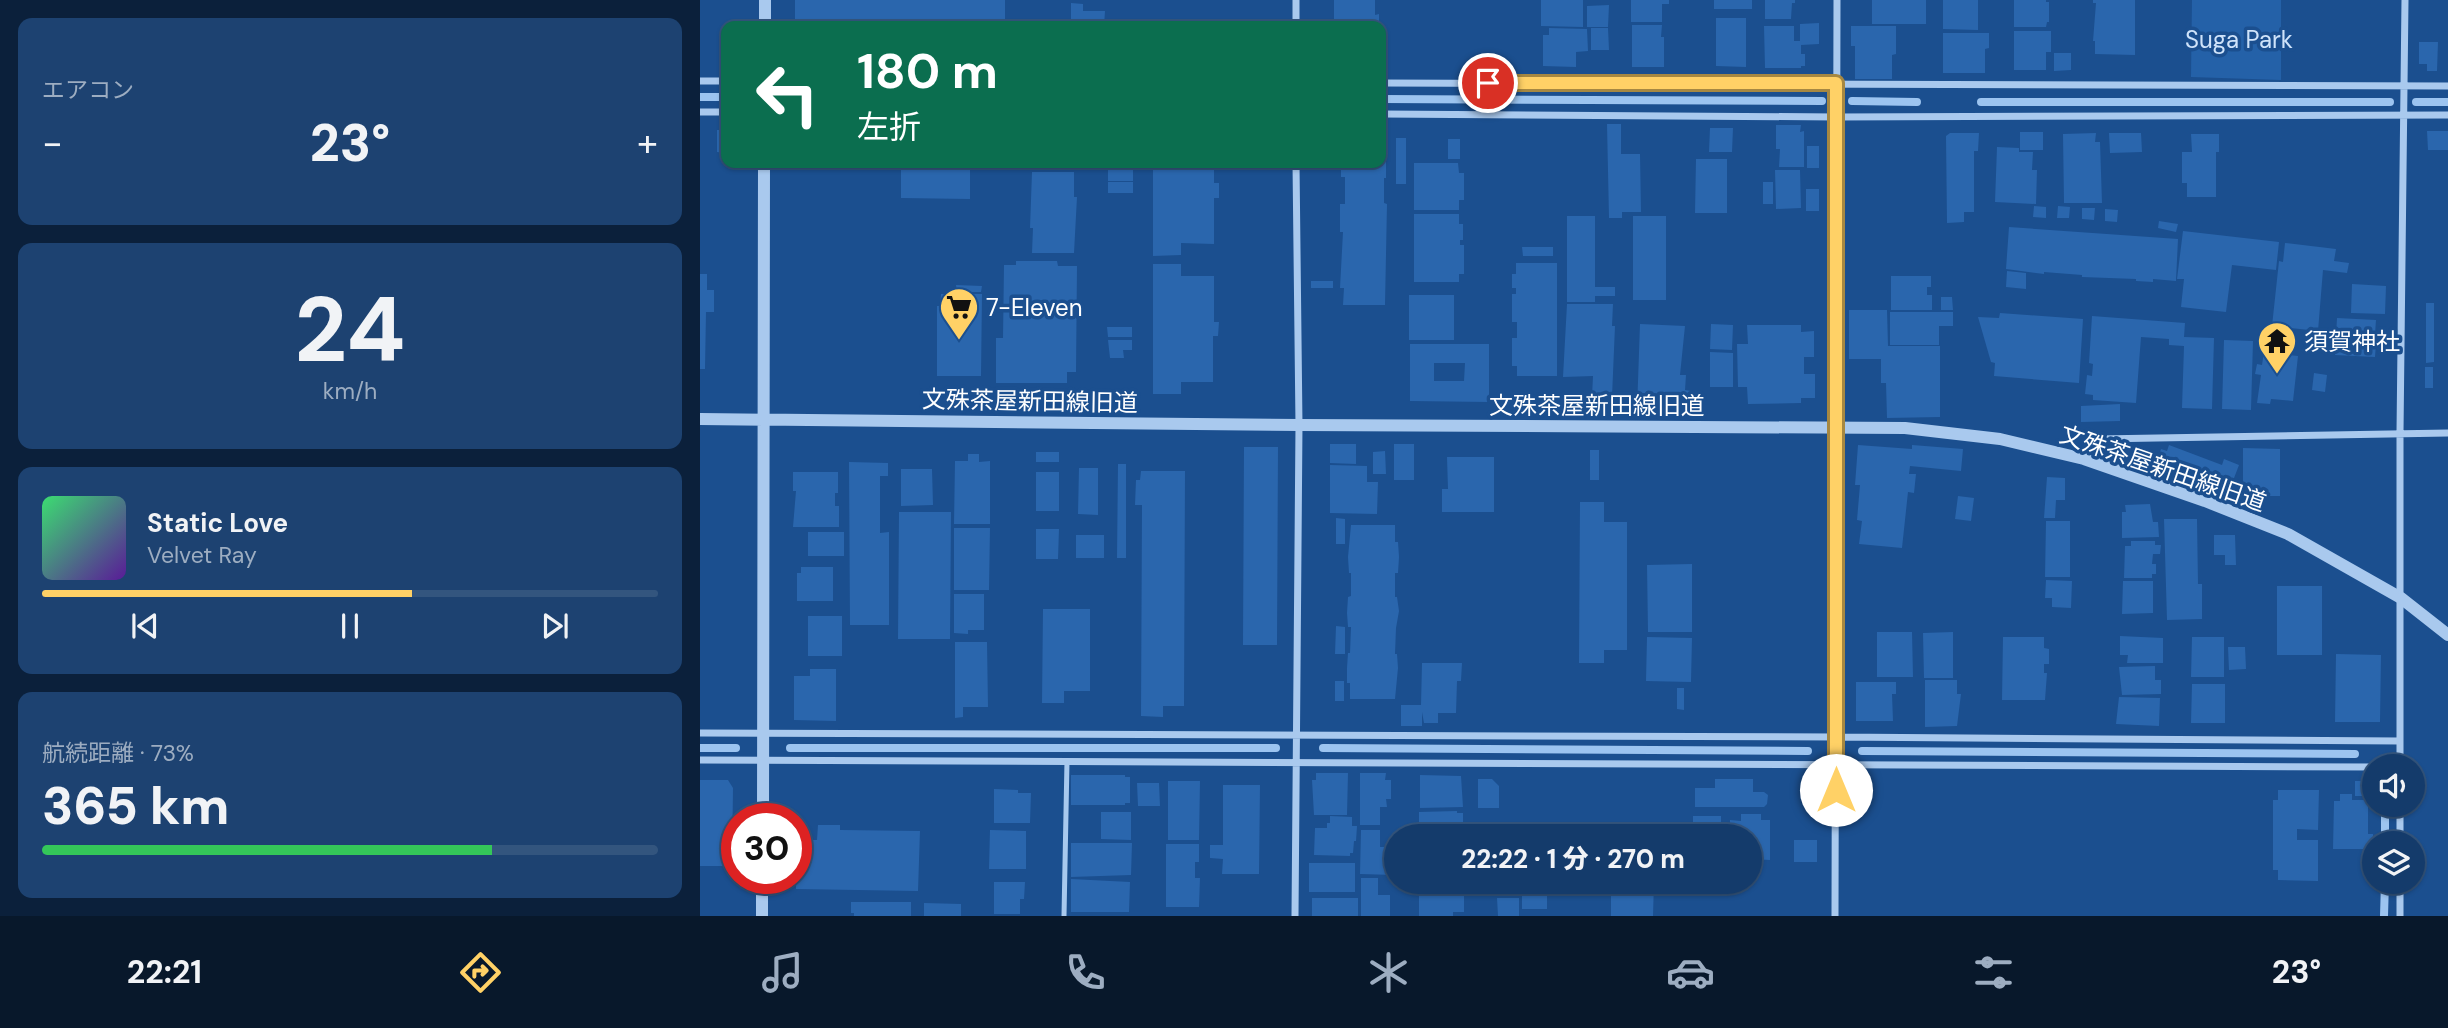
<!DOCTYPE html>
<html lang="ja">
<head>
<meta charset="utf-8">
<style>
  :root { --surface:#143b6b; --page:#1d4271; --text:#f1f3f6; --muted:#9dadc1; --line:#33557e; --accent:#ffd166 }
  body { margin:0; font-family:"DM Sans","Noto Sans JP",sans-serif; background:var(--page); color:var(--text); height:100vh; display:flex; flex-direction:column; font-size:26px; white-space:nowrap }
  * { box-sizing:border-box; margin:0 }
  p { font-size:23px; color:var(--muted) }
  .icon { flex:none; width:38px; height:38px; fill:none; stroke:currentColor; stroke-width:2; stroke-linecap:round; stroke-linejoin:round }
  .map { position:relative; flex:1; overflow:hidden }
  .panel { display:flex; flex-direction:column; gap:18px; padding:18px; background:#0b203b; width:700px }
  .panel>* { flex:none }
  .banner { position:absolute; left:21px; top:21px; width:665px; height:147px; border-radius:14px; box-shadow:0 2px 5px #0004,0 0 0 2px var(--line); background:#0b6e4f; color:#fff; overflow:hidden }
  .tools { position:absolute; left:1662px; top:754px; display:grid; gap:14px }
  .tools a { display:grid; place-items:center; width:63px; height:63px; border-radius:50%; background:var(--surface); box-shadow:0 2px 5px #0004,0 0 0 2px var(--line); font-size:35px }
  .speed { position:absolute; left:21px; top:803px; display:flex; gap:14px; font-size:35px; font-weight:700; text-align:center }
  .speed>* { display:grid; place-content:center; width:91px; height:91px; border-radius:50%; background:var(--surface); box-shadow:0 2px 5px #0004,0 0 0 2px var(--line); line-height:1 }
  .speed .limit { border:10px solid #d22; background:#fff; color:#111 }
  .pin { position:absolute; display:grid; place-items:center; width:60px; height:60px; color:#fff; margin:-30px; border:4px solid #fff; border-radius:50%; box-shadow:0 2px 7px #0007 }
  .me { position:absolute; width:77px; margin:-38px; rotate:0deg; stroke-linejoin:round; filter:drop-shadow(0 0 5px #0008) }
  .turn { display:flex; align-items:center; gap:24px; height:147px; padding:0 21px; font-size:32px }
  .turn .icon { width:91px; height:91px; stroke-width:2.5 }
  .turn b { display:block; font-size:49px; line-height:60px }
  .big { font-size:52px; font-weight:800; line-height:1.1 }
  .panel .widget { flex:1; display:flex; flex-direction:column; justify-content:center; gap:10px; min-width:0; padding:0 24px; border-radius:14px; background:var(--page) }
  .panel .dial { align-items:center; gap:0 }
  .dial b { font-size:91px; line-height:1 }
  .song { display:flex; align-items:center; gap:21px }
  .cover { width:84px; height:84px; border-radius:10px; background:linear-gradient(135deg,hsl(140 70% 55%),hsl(270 70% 35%)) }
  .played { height:7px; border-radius:4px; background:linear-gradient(90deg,var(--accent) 60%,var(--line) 60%) }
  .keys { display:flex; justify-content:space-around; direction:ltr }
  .heat { display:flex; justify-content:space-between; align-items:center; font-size:38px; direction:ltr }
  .charge { height:10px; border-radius:5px; background:linear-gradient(90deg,#34c759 73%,var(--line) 0) }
  .trip { position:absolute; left:684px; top:824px; width:378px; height:70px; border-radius:35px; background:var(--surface); box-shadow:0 2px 5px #0004,0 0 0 2px var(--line); font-weight:800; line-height:70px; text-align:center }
  .tabs { display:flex; height:112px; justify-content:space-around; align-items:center; background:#08182b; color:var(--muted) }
  .tabs .icon { width:49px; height:49px }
  .tabs .on { color:var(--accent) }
  .tabs b { font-size:32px; color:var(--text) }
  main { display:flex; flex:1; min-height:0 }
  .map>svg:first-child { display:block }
  .green { fill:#2461a8 }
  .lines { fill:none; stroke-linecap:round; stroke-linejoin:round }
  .stream { stroke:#9cc4f0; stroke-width:8 }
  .building { fill:#2a66ad; fill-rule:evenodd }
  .service { stroke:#a9c9ee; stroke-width:5 }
  .minor { stroke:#a9c9ee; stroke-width:7 }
  .tertiary { stroke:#a9c9ee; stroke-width:12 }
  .route-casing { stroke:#a68842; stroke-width:18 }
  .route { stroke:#ffd166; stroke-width:12 }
  .labels { text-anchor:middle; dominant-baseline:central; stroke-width:7; stroke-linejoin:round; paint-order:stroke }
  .park-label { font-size:24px; fill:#cfe3fa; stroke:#1b4f8f }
  .poi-label { font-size:24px; fill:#fff; stroke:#1b4f8f; text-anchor:start }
  .street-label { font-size:24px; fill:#fff; stroke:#1b4f8f }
</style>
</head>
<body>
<main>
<section class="panel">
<div class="widget"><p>エアコン</p>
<div class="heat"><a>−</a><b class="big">23°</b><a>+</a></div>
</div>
<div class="widget dial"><b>24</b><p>km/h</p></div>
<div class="widget">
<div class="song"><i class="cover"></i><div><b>Static Love</b><p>Velvet Ray</p></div></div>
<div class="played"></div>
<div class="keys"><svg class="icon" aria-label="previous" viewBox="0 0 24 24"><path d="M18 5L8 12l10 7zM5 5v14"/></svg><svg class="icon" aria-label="pause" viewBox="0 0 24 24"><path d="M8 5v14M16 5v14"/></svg><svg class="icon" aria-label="next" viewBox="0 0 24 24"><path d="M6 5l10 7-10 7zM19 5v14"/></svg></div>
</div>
<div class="widget"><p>航続距離 · 73%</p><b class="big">365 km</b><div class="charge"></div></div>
</section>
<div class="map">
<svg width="1748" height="916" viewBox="0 0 1748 916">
  <rect width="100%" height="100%" fill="#1b4f8f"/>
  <path class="green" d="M1492 0H1581V80L1491 77Z"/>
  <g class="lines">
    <path class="stream" d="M0 97H26
      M681 99 1122 101
      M1152 101 1217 102
      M1281 102H1690
      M1716 102H1748
      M0 748H36
      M90 748H576
      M623 748 1108 751
      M1162 751 1655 754
      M1685 844V805
      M1684 916 1685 882"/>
  </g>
  <path class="building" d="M95 0H305V26H95Z
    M634 0H675V15L679 14V26H634Z
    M841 0H883V27L841 26Z
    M931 0H969V4H962V22H931Z
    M1014 0H1052V9H1014Z
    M1065 0H1095V3H1092L1091 19H1065Z
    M1172 0H1226V24H1172Z
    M1243 0H1278V30L1243 29Z
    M1314 0H1346V2H1349V22H1347L1346 27H1314Z
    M1393 0H1435V55L1395 54V41H1393L1396 3H1393Z
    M371 3 383 4V11H405L404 26H371Z
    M909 5 908 27H887V6Z
    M1016 18H1046V67L1016 66Z
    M1119 23V44L1101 45V54H1105V66H1101V68H1065L1064 26H1094V41H1100V24Z
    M932 25H962L961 37H964V67H932Z
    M1151 26H1196V54L1192 55V79H1155V46H1151Z
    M849 28 887 29 888 51 876 52V67L843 66V35H849Z
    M891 28H908L909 50H891Z
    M1314 31H1351V52H1346V70H1314Z
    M1243 33H1289V48L1285 49V73H1243Z
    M1719 42H1738L1737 71H1727V64H1719Z
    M1354 53H1371V70L1354 71Z
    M907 124H921V154H940L941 212H922V218H909Z
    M1076 125H1101L1100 132 1104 131V167H1079L1080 149H1076Z
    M1010 128H1033L1032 152H1009Z
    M17 130H26V153L17 152Z
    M1727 131H1748V150H1728Z
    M681 132H684V148H686V178H684V203L687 204 685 305H643L644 288H640L643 232H640V204H645V177H641V163H681Z
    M1320 132H1343V150H1320Z
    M1250 133H1279L1278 151H1274V212H1264V222L1247 223 1246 136Z
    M1396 133 1395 142H1400L1402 203H1364L1363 134Z
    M1409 133H1441L1442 152 1410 153Z
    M1491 134H1519V152H1516V197H1487V183H1482V152H1492Z
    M696 138H706V184H696Z
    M748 139H760V159H748Z
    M1107 146H1119V168H1107Z
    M1297 147 1319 148V152H1333L1332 170H1337L1336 204 1295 202Z
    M996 159H1027V213H995Z
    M412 163H425V170H433V181H408V170H412Z
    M453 163H514V183H519V198H514V244L481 243V255L453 256Z
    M714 163H758L759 173H764V200H759V210H714Z
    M201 166 270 167V199L201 198Z
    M1075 170H1100L1101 208 1076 209Z
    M332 172H374V197H377L374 253H332L333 228H330Z
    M408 182H433V193H408Z
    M1063 182H1073V204H1063Z
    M1106 189H1119V211H1106Z
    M1334 206 1346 207V218L1333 217Z
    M1358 206 1370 207 1369 218H1357Z
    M1382 208H1395L1394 220 1382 219Z
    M1405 209 1418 210 1417 222 1405 221Z
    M714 214H759V224H763V240H760V245H764V274H759V282H714Z
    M867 216H895V287H915V296H895V302H867Z
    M933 216H966V300H933Z
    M1459 221 1478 224 1476 232 1458 228Z
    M1309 227 1478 239 1476 281 1453 279V282L1436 281V279L1382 277V275L1344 272V274L1306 269Z
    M1483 231 1579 242 1576 270 1532 265 1526 312 1481 307 1484 279H1477Z
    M1585 243 1636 249 1634 261 1649 263 1647 273 1623 270 1618 331 1572 326 1579 261 1583 262Z
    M822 247H853V256H823Z
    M316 261H357L358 266H377L376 372H367V383H296V338H303L304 265H316Z
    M816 263H857V376H817V366H812V338H817V322H812V294H816V288H812V274H816Z
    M453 264H481V276H514V322H519L518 336H513V382H481V394H453Z
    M1307 271 1326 273V289L1306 287Z
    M0 274H7V290H14V312H6L5 369H0Z
    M1191 276H1231V287H1227V295H1232V310H1191Z
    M611 281H633V288H611Z
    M1652 284 1686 286 1685 314 1651 313Z
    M256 285 282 286 281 292H257Z
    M241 294H282L281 376H237V306H240Z
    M709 295H754V340H709Z
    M1241 297H1252L1253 310H1241Z
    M1726 303H1734V362L1726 363Z
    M867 304H913L912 326H915L912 397 892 396 893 376 863 377Z
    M1149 310H1187L1188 346H1240V417L1187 418 1186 383H1181V359H1149Z
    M1190 312H1253V326H1239V345H1190Z
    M1300 313 1383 319 1379 383 1294 376 1295 363 1291 362 1278 317 1299 318Z
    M1392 316 1485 323 1484 337 1514 338 1512 409 1482 408 1484 346 1469 345V339L1441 337 1436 403 1393 400V395L1385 394 1387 375 1392 376 1393 364 1389 363Z
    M1637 318 1676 320 1675 334H1669L1668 343H1676L1675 357 1635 355Z
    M940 324 985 326 980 375H986L985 390 991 391V400H985V412L937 410Z
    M1011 324 1033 325 1032 350 1010 349Z
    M1047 325H1101V332L1114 331V357H1104V374H1115V398H1101V403L1048 404 1047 387H1038L1037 344H1048Z
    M407 327H432V337H408Z
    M408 340H432V350H423L424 358H410Z
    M1524 340 1553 341 1551 410 1522 409Z
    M710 344H789V402L710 401ZM734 363H765L764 381H734Z
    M1565 345 1578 346 1577 354 1598 356 1593 401 1571 399 1570 404 1557 403 1561 375 1555 374 1557 364 1562 365Z
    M1010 352 1033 353V387H1010Z
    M1725 367H1733V388H1725Z
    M1614 373 1627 375 1625 392 1612 390Z
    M1420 404V421L1381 422V406Z
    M630 444H656V464L630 463Z
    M694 444H714V480H694Z
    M1158 445 1212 449V445L1263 449 1261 471 1210 466 1209 474H1216L1214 493 1208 492 1202 548 1159 544 1162 521 1157 520 1160 485H1155Z
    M1469 445 1522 465 1524 459 1539 465 1528 494 1455 466 1461 449 1467 451Z
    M544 447H578L577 645H543Z
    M1543 448 1580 449V496H1543Z
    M890 450H899V480H890Z
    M685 451 686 474H673V452Z
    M336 452H359V462H336Z
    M268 454H279V462L290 461V524H254L255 461H268Z
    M747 457H794V512H742V489H748Z
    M149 462 188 463V476H180V533L189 532V625H150Z
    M418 464H426V558H417Z
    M630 465 667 466V482H678L677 514 630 513Z
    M379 468H398V515L378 514Z
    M201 469H232L233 505 201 506Z
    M441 471H485L484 706H463V717L441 716 442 505H435L436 480H440Z
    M93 472H138V493H135V506H139V527H93L96 491H93Z
    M336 472H359V511H336Z
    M1347 477 1365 478V500H1356L1355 518H1344Z
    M1258 496 1274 498 1271 521 1255 519Z
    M880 502H904V522H927V650H904V663H879Z
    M1450 504 1453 522H1458L1459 537 1422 538V512H1426L1425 505Z
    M199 512H251L250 639H198Z
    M636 518 645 519V544H636Z
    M1464 519H1497L1498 584H1502V619L1467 620Z
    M1346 521H1370V577H1345Z
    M651 525H695V542H698L699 557 698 573H695V597H697L699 611 696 628 695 654H697L698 668 695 699H650V683H647V668L648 653H650L651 627H648L647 613 648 597 651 596V573H649L648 557Z
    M254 528H290L289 590H254Z
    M336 529H359L358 559H336Z
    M108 532H144V556H108Z
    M376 535H404V558H376Z
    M1514 535H1535L1536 565H1525V555H1514Z
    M1431 541H1455V545H1461L1460 554H1453L1452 564H1456V574H1452V578H1424L1425 546H1431Z
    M992 564V632H948L947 565Z
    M101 567H133V601H97V573H101Z
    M1346 580 1372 581 1371 608 1352 607V598H1345Z
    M1423 581H1453V613L1422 614Z
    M1577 586H1622V655H1577Z
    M254 594H284V630H268V634L254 633Z
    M343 609H390V691H364V703H342Z
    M108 616H142V656H108Z
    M636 626 645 627V654H635Z
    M1177 632H1212L1213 677H1177Z
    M1253 632V678H1224L1223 633Z
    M1420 636 1463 638V663H1427L1428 655H1420Z
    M947 637 992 638 991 682 946 681Z
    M1303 637H1344V648L1349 649V664H1344V673H1347L1345 700H1302Z
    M1492 637H1524V677H1491Z
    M255 642H287L288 707H263V717L255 718Z
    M1528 647H1545L1546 669 1529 670Z
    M1636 654 1681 655 1680 722H1635Z
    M722 663H762L761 681H757L756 713H738V723H724L722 712V726H701V705H721Z
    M1455 666V680H1461V694L1422 695 1419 667Z
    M110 669H136V721L94 720V676H110Z
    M1225 680H1257V694H1261L1257 726 1225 727Z
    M635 681H644V701H635Z
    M1156 682H1196V694H1192L1193 721H1156Z
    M1492 684H1525V723H1491Z
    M977 688H984V710L977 709Z
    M1419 697 1460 698 1459 726 1416 724Z
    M616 773H648L647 815H614L612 780H616Z
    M660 773H686L685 780H691V799H686L687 807H680V825H660Z
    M371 775H425V777H430V803H425V805H371Z
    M720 775 761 776 763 807 720 808Z
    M778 779H792L799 786V808H778Z
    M1015 779H1053V792H1064L1068 795 1067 804 1064 807H995V788H1015Z
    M0 780H28L33 788 32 863 26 866H0Z
    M468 781H500L499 840H468Z
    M1655 781H1672V796H1655Z
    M437 783H459L460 806H438Z
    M523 785H560L559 874H522L523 859 510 858V845H523Z
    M294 789 318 790V793H331L330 823H294Z
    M1578 790H1619L1618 830 1597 829V840H1618V881L1578 880V870H1573V800H1578Z
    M1640 794H1652V800H1668V834H1673V849H1633L1634 801H1640Z
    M757 811V813H763V836H719V812Z
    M401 812H431V840L401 839Z
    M1041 814H1061V820H1070V860L1050 859V836H1023V831H1030V820L1041 821Z
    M630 816 652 817V826H657L656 841H654L653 853H650V856L614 855 615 828H627V823H630Z
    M993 816H1021V836H993Z
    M118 825H140V830L220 831 218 891 96 889V840H117Z
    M290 830 326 831V869H289Z
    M661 830H680V847H694V875L660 874Z
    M1094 840H1117V862H1094Z
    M371 843H432L431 875 371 877Z
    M466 844H499V862H495V878H500L499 907H466Z
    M609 863H655V892H609Z
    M661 878H678V895H690V916H661Z
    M371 879 430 882 429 912H371Z
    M294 882H325L324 899H320V914H294Z
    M822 882H847V909H822Z
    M911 882H954L953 916H911Z
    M719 888H764V912H753V916H719Z
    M612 898H658V916H612Z
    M797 898H819V916H798Z
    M151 902H211V916H154V913H151Z
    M224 903 261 904V916H224Z"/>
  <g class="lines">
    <path class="service" d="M364 916 367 761"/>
    <path class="minor" d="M596 26V0
      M0 81H26
      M681 83 1748 86
      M0 112H26
      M681 114 1136 117 1748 115
      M1384 459 1399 439 1748 433
      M0 733 1136 737 1700 741
      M0 760 1675 767
      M1700 766V432L1705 0
      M1700 844V805
      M595 916 599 425 596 163
      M1135 916 1137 0
      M1700 916V882"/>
    <path class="tertiary" d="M65 26V0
      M0 419 599 425 1205 428 1300 439 1384 459 1505 501 1588 534 1701 598 1748 635
      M63 819 64 163
      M62 916V878"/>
  </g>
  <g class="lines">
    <g class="route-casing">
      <path id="route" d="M788 83H1136V790"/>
    </g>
    <use href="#route" class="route"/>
  </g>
  <defs>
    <g id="supermarket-pin" transform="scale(2.0125)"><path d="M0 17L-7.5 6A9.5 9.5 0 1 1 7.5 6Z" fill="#ffd166" stroke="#1b4f8f"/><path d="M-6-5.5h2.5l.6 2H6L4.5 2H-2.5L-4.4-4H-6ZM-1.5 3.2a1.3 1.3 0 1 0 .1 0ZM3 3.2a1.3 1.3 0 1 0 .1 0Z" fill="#111"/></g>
    <g id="temple-pin" transform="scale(2.0125)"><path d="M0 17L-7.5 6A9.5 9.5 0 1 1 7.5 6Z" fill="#ffd166" stroke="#1b4f8f"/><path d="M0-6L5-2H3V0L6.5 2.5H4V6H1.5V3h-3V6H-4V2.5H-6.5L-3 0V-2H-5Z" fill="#111"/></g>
  </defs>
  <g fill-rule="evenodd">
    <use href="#supermarket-pin" x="259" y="307"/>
    <use href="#temple-pin" x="1577" y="341"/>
  </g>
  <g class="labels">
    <g class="park-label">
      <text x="1539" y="39">Suga Park</text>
    </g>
    <g class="poi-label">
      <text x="286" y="307">7-Eleven</text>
      <text x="1604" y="341">須賀神社</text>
    </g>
    <g class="street-label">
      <text transform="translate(330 401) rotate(1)">文殊茶屋新田線旧道</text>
      <text x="897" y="405">文殊茶屋新田線旧道</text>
      <text transform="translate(1463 468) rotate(19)">文殊茶屋新田線旧道</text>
    </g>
  </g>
</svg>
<div class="tools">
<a><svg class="icon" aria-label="sound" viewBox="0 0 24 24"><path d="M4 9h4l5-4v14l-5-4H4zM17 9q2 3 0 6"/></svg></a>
<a><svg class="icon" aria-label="layers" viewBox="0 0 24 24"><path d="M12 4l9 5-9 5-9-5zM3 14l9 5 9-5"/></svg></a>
</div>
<div class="speed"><div class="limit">30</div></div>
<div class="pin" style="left:788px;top:83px;background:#d93025"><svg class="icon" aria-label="arrive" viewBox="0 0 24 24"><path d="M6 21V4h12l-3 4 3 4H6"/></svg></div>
<svg class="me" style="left:1136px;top:790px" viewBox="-20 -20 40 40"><circle r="19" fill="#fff"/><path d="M0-13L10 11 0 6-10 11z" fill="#ffd166"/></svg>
<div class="trip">22:22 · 1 分 · 270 m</div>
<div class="banner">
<div class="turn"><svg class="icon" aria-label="left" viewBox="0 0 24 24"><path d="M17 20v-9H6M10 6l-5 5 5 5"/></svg><div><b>180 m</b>左折</div></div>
</div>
</div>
</main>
<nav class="tabs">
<b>22:21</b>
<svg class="icon on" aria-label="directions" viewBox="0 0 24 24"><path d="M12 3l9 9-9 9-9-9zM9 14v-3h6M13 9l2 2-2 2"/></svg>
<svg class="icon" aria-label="music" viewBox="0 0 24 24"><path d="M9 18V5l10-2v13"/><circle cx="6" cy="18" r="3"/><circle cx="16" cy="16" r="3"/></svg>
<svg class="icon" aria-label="phone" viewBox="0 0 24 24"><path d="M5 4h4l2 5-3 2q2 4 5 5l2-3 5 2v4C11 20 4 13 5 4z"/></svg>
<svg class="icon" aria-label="climate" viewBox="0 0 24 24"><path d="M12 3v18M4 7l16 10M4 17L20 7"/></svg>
<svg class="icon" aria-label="car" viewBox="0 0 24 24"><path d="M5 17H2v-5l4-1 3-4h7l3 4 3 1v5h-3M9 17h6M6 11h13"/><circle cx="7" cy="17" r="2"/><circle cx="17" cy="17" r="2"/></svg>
<svg class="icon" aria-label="filters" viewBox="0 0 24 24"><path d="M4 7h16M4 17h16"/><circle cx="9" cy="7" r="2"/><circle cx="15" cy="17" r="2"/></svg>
<b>23°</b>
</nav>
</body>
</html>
